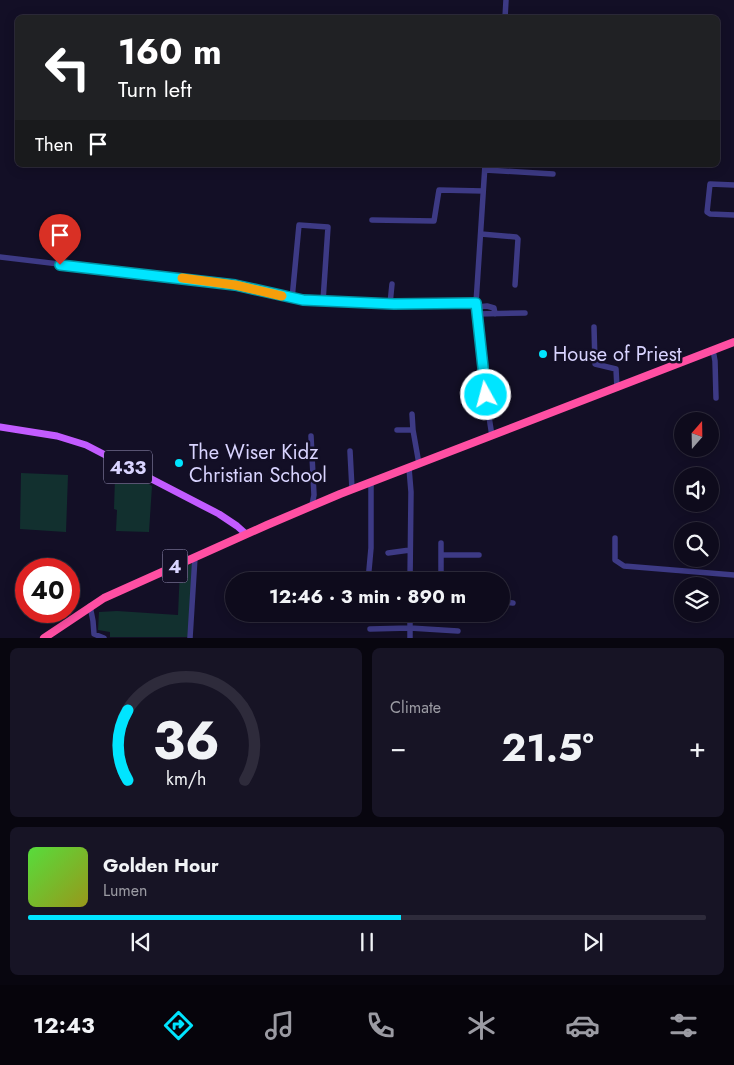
<!DOCTYPE html>
<html lang="en">
<head>
<meta charset="utf-8">
<style>
  :root { --surface:#0e0b1c; --page:#171425; --text:#f1f3f6; --muted:#9b9ba3; --line:#2e2b3b; --accent:#00e5ff }
  body { margin:0; font-family:Jost,sans-serif; background:var(--page); color:var(--text); height:100vh; display:flex; flex-direction:column; font-size:19px; white-space:nowrap }
  * { box-sizing:border-box; margin:0 }
  p { font-size:16px; color:var(--muted) }
  .icon { flex:none; width:28px; height:28px; fill:none; stroke:currentColor; stroke-width:2; stroke-linecap:round; stroke-linejoin:round }
  .map { position:relative; height:638px; overflow:hidden }
  .details { display:flex; flex-direction:column; gap:10px; padding:10px; background:#08060f; flex:1 }
  .details>* { flex:none }
  .top-card { position:absolute; left:15px; top:15px; width:705px; height:152px; border-radius:8px; box-shadow:0 2px 12px #0003,0 0 0 1px var(--line); background:#202124; color:#fff; overflow:hidden }
  .needle { width:32px; rotate:20deg }
  .tools { position:absolute; left:674px; top:412px; display:grid; gap:10px }
  .tools a { display:grid; place-items:center; width:45px; height:45px; border-radius:50%; background:var(--surface); box-shadow:0 2px 12px #0003,0 0 0 1px var(--line); font-size:25px }
  .speed { position:absolute; left:15px; top:558px; display:flex; gap:10px; font-size:25px; font-weight:700; text-align:center }
  .speed>* { display:grid; place-content:center; width:65px; height:65px; border-radius:50%; background:var(--surface); box-shadow:0 2px 12px #0003,0 0 0 1px var(--line); line-height:1 }
  .speed .limit { border:8px solid #d22; background:#fff; color:#111 }
  .pin { position:absolute; display:grid; place-items:center; width:42px; height:42px; color:#fff; margin:-51px -21px; border-radius:50% 50% 50% 0; rotate:-45deg; box-shadow:0 0 5px #0007 }
  .pin .icon { rotate:45deg }
  .me { position:absolute; width:55px; margin:-28px; rotate:353deg; stroke-linejoin:round; filter:drop-shadow(0 0 4px #0008) }
  .turn { display:flex; align-items:center; gap:18px; height:105px; padding:0 20px; font-size:22px }
  .turn .icon { width:65px; height:65px; stroke-width:2.5 }
  .turn b { display:block; font-size:35px; line-height:42px }
  .then { display:flex; align-items:center; height:48px; padding:0 20px; background:#0003; gap:10px; font-size:19px }
  .big { font-size:38px; font-weight:700; line-height:1.1 }
  .details .widget { flex:1; display:flex; flex-direction:column; justify-content:center; gap:8px; min-width:0; padding:0 18px; border-radius:8px; background:var(--page) }
  .details .dial { align-items:center; gap:0 }
  .dial svg { height:130px; overflow:visible; fill:none; stroke:var(--line); stroke-width:7; stroke-linecap:round; text-anchor:middle }
  .dial text { fill:var(--text); stroke:none }
  .song { display:flex; align-items:center; gap:15px }
  .cover { width:60px; height:60px; border-radius:8px; background:linear-gradient(135deg,hsl(110 70% 55%),hsl(60 70% 35%)) }
  .played { height:5px; border-radius:2px; background:linear-gradient(90deg,var(--accent) 55%,var(--line) 55%) }
  .keys { display:flex; justify-content:space-around; direction:ltr }
  .heat { display:flex; justify-content:space-between; align-items:center; font-size:28px; direction:ltr }
  .details .tiles { flex:1; display:grid; gap:10px; grid-template-columns:1fr 1fr }
  .widget:last-child { grid-column:span 2 }
  .trip { position:absolute; left:225px; top:572px; width:285px; height:50px; border-radius:25px; background:var(--surface); box-shadow:0 2px 12px #0003,0 0 0 1px var(--line); font-weight:700; line-height:50px; text-align:center }
  .tabs { display:flex; height:80px; justify-content:space-around; align-items:center; background:#06040b; color:var(--muted) }
  .tabs .icon { width:35px; height:35px }
  .tabs .current { color:var(--accent) }
  .tabs b { font-size:22px; color:var(--text) }
  .map>svg:first-child { display:block }
  .green { fill:#12302f }
  .lines { fill:none; stroke-linecap:round; stroke-linejoin:round }
  .minor { stroke:#3d3a85; stroke-width:5.5 }
  .major { stroke:#c25bff; stroke-width:7 }
  .highway { stroke:#ff4fa3; stroke-width:8 }
  .route-casing { stroke:#0095a6; stroke-width:12 }
  .route { stroke:#00e5ff; stroke-width:9 }
  .slow { stroke:#f59e0b; stroke-width:9 }
  .poi-dot { fill:#00e5ff; stroke:#130f26; stroke-width:2 }
  .labels { text-anchor:middle; dominant-baseline:central; stroke-width:5; stroke-linejoin:round; paint-order:stroke }
  .shield { fill:#130f26; stroke:#9e99be; stroke-width:1 }
  .shield-label { font-size:19px; font-weight:bold; fill:#d9d4ff }
  .poi-label { font-size:20px; fill:#d9d4ff; stroke:#130f26; text-anchor:start }
</style>
</head>
<body>
<div class="map">
<svg width="734" height="638" viewBox="0 0 734 638">
  <rect width="100%" height="100%" fill="#130f26"/>
  <path class="green" d="M21 473 68 475 66 532 20 529Z
    M115 478 142 480 152 486 149 532 116 531 117 510 114 509Z
    M194 563 189 637H110V632L98 630 99 612 117 611 178 615 180 568Z"/>
  <g class="lines">
    <path class="minor" d="M505 18 506 0
      M485 165 476 303 484 385 492 436
      M485 170 553 174
      M734 185 710 184 707 212 710 214 734 215
      M372 220 434 221 439 190 483 191
      M481 234 516 237 518 239 515 285
      M0 257 235 285 303 300 394 304 476 303
      M292 299 299 225 328 227 323 301
      M390 304 392 284
      M477 307 487 306 494 308 495 314
      M477 314 525 313
      M594 327 595 364 616 369 617 388
      M713 350 715 361 716 398
      M412 414 413 430
      M397 430H413L419 464
      M311 436 314 495 312 505
      M350 451 352 489
      M409 468 411 492 410 581
      M615 538V560L624 566 734 575
      M388 553 410 550
      M441 555H479
      M368 581 371 548V482
      M441 581V543
      M501 602 513 603
      M90 606 93 621 94 634 104 638
      M410 614V638
      M370 629 410 628 458 631
      M190 638 195 557"/>
    <path class="major" d="M0 427 57 436 86 445 219 514 237 526 246 534"/>
    <path class="highway" d="M44 638 104 598 267 525 340 494 734 342"/>
  </g>
  <g class="lines">
    <g class="route-casing">
      <path id="route" d="M60 265 235 285 303 300 394 304 476 303 486 395"/>
    </g>
    <use href="#route" class="route"/>
    <path class="slow" d="M182 278 235 285 282 296"/>
  </g>
  <g class="poi-dot">
    <circle cx="543" cy="354" r="5"/>
    <circle cx="179" cy="463" r="5"/>
  </g>
  <g class="labels">
    <g class="shield">
      <rect x="104" y="450.5" width="48" height="33" rx="4"/>
      <rect x="162.5" y="549.5" width="25" height="33" rx="4"/>
    </g>
    <g class="shield-label">
      <text x="128" y="467">433</text>
      <text x="175" y="566">4</text>
    </g>
    <g class="poi-label">
      <text x="553" y="354">House of Priest</text>
      <text x="189" y="452">The Wiser Kidz<tspan x="189" dy="23">Christian School</tspan></text>
    </g>
  </g>
</svg>
<div class="tools">
<a><svg class="needle" viewBox="-14 -14 28 28"><path d="M0-13l5 13h-10z" fill="#e53935"/><path d="M0 13l5-13h-10z" fill="#9b9ba3"/></svg></a>
<a><svg class="icon" aria-label="sound" viewBox="0 0 24 24"><path d="M4 9h4l5-4v14l-5-4H4zM17 9q2 3 0 6"/></svg></a>
<a><svg class="icon" aria-label="search" viewBox="0 0 24 24"><circle cx="10" cy="10" r="6"/><path d="M15 15l6 6"/></svg></a>
<a><svg class="icon" aria-label="layers" viewBox="0 0 24 24"><path d="M12 4l9 5-9 5-9-5zM3 14l9 5 9-5"/></svg></a>
</div>
<div class="speed"><div class="limit">40</div></div>
<div class="pin" style="left:60px;top:265px;background:#d93025"><svg class="icon" aria-label="arrive" viewBox="0 0 24 24"><path d="M6 21V4h12l-3 4 3 4H6"/></svg></div>
<svg class="me" style="left:486px;top:395px" viewBox="-20 -20 40 40"><circle r="17" fill="#00e5ff" stroke="#fff" stroke-width="3"/><path d="M0-11L8 9 0 5-8 9z" fill="#fff"/></svg>
<div class="trip">12:46 · 3 min · 890 m</div>
<div class="top-card">
<div class="turn"><svg class="icon" aria-label="left" viewBox="0 0 24 24"><path d="M17 20v-9H6M10 6l-5 5 5 5"/></svg><div><b>160 m</b>Turn left</div></div>
<div class="then">Then<svg class="icon" aria-label="arrive" viewBox="0 0 24 24"><path d="M6 21V4h12l-3 4 3 4H6"/></svg></div>
</div>
</div>
<section class="details">
<div class="tiles">
<div class="widget dial"><svg viewBox="0 0 100 80">
<path d="M14 69A42 42 0 1 1 86 69"/>
<path d="M14 69A42 42 0 0 1 14 26" stroke="#00e5ff"/>
<text x="50" y="56" font-size="32" font-weight="700">36</text>
<text x="50" y="72" font-size="11">km/h</text>
</svg></div>
<div class="widget"><p>Climate</p>
<div class="heat"><a>−</a><b class="big">21.5°</b><a>+</a></div>
</div>
<div class="widget">
<div class="song"><i class="cover"></i><div><b>Golden Hour</b><p>Lumen</p></div></div>
<div class="played"></div>
<div class="keys"><svg class="icon" aria-label="previous" viewBox="0 0 24 24"><path d="M18 5L8 12l10 7zM5 5v14"/></svg><svg class="icon" aria-label="pause" viewBox="0 0 24 24"><path d="M8 5v14M16 5v14"/></svg><svg class="icon" aria-label="next" viewBox="0 0 24 24"><path d="M6 5l10 7-10 7zM19 5v14"/></svg></div>
</div>
</div>
</section>
<nav class="tabs">
<b>12:43</b>
<svg class="icon current" aria-label="directions" viewBox="0 0 24 24"><path d="M12 3l9 9-9 9-9-9zM9 14v-3h6M13 9l2 2-2 2"/></svg>
<svg class="icon" aria-label="music" viewBox="0 0 24 24"><path d="M9 18V5l10-2v13"/><circle cx="6" cy="18" r="3"/><circle cx="16" cy="16" r="3"/></svg>
<svg class="icon" aria-label="phone" viewBox="0 0 24 24"><path d="M5 4h4l2 5-3 2q2 4 5 5l2-3 5 2v4C11 20 4 13 5 4z"/></svg>
<svg class="icon" aria-label="climate" viewBox="0 0 24 24"><path d="M12 3v18M4 7l16 10M4 17L20 7"/></svg>
<svg class="icon" aria-label="car" viewBox="0 0 24 24"><path d="M5 17H2v-5l4-1 3-4h7l3 4 3 1v5h-3M9 17h6M6 11h13"/><circle cx="7" cy="17" r="2"/><circle cx="17" cy="17" r="2"/></svg>
<svg class="icon" aria-label="filters" viewBox="0 0 24 24"><path d="M4 7h16M4 17h16"/><circle cx="9" cy="7" r="2"/><circle cx="15" cy="17" r="2"/></svg>
</nav>
</body>
</html>
